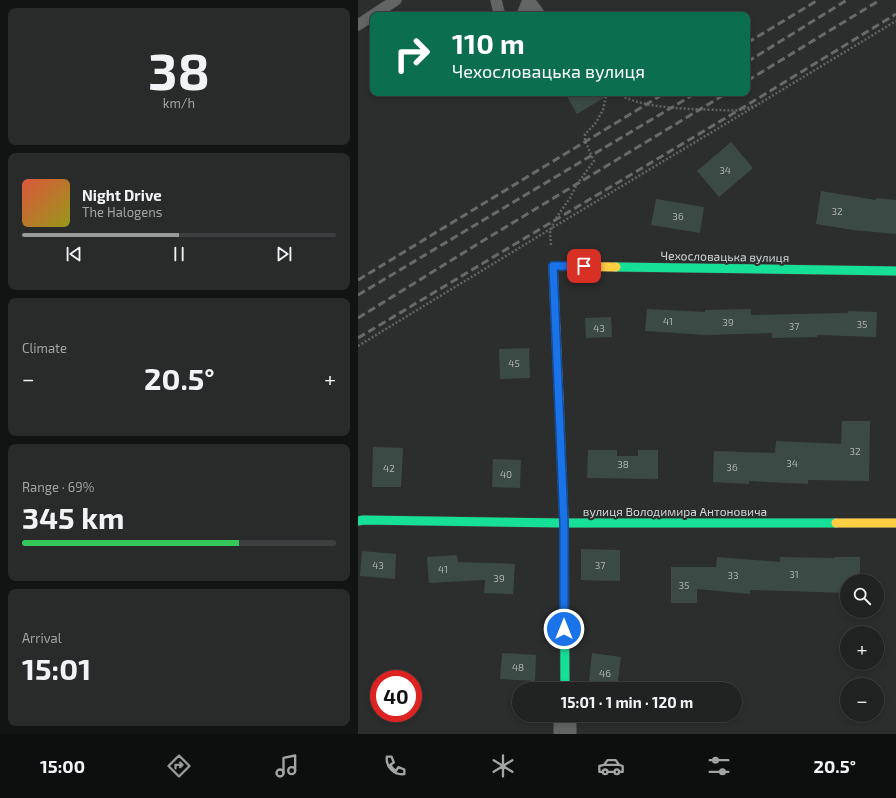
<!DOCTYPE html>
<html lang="en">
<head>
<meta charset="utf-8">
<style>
  :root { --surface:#212222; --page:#292a2a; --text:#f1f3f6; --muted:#a2a4a5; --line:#3e3f40; --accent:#999a9a }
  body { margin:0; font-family:"Exo 2",sans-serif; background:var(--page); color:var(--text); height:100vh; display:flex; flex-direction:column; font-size:15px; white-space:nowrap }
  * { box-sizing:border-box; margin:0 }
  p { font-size:13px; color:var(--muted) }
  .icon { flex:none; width:22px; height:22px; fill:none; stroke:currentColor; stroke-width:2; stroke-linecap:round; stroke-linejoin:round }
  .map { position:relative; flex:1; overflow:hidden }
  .side { display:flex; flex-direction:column; gap:8px; padding:8px; background:#121313; width:358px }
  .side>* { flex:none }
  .guide { position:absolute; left:12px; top:12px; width:380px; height:84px; border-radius:8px; box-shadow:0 2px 6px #0003,0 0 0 1px var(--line); background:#0b6e4f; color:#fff; overflow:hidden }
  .controls { position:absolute; left:482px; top:574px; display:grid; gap:8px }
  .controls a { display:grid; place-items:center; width:44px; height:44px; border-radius:50%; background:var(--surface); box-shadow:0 2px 6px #0003,0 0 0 1px var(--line); font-size:20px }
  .speed { position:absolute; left:12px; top:670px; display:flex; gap:8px; font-size:20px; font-weight:700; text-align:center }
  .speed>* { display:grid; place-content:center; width:52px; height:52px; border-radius:50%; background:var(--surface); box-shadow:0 2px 6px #0003,0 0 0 1px var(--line); line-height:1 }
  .speed .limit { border:6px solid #d22; background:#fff; color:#111 }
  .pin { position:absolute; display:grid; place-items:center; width:34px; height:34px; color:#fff; margin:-17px; border-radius:8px; box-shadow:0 2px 6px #0006 }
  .me { position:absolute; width:44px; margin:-22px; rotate:0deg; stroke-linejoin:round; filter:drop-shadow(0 0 3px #0008) }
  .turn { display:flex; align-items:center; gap:14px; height:84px; padding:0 16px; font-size:18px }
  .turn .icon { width:52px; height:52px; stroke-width:2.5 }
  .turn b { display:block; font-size:28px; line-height:34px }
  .big { font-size:30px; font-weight:700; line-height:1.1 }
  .side .widget { flex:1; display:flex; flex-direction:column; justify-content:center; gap:6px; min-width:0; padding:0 14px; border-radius:8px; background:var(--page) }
  .side .dial { align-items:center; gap:0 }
  .dial b { font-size:52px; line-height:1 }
  .song { display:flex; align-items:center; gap:12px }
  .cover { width:48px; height:48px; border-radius:6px; background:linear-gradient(135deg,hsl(10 70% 55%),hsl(60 70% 35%)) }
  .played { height:4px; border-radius:2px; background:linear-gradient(90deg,var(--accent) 50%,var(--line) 50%) }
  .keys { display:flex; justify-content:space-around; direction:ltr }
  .heat { display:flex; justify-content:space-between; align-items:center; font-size:22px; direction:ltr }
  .charge { height:6px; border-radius:3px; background:linear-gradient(90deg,#34c759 69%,var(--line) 0) }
  .trip { position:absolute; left:154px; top:682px; width:230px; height:40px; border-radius:20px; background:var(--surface); box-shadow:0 2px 6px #0003,0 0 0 1px var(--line); font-weight:700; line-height:40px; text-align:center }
  .tabs { display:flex; height:64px; justify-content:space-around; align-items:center; background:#0d0e0e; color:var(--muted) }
  .tabs .icon { width:28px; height:28px }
  .tabs .selected { color:var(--accent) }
  .tabs b { font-size:18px; color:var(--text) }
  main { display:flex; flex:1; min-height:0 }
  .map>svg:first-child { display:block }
  .building { fill:#3c4a46 }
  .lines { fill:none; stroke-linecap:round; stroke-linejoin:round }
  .lane-casing { stroke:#474848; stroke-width:12 }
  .street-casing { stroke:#474848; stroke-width:24 }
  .fast-casing { stroke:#474848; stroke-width:10 }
  .slow-casing { stroke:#474848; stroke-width:10 }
  .path { stroke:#626363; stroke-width:2.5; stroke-dasharray:2 2; stroke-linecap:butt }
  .lane { stroke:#636565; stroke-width:11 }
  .street { stroke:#636565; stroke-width:22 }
  .fast { stroke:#16e098; stroke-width:9 }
  .slow { stroke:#ffcf43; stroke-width:9 }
  .rail { stroke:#686969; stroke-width:3; stroke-dasharray:8 4; stroke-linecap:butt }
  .route-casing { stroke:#114b97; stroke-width:10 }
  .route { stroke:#1a73e8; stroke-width:7 }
  .labels { text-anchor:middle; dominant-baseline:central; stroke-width:4; stroke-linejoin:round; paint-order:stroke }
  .number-label { font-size:10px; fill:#adb2b1 }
  .street-label { font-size:12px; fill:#d3d5d5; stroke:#2b2e2e }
</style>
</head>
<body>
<main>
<section class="side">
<div class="widget dial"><b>38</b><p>km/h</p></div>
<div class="widget">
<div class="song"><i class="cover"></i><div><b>Night Drive</b><p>The Halogens</p></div></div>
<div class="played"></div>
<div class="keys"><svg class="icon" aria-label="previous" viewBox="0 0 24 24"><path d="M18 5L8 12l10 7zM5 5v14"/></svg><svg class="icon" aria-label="pause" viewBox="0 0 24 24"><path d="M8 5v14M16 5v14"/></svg><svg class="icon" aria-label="next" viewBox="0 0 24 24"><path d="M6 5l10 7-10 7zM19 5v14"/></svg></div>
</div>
<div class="widget"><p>Climate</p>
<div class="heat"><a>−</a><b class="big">20.5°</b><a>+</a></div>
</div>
<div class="widget"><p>Range · 69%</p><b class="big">345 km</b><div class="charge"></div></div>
<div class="widget"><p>Arrival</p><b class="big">15:01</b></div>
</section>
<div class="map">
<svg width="538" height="734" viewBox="0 0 538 734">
  <rect width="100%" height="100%" fill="#2c2d2d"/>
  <path class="building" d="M207 93H254L219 114Z
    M373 142 395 168 361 197 339 171Z
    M463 191 518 200V198L538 200V234L495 230 458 224Z
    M298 199 346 207 342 233 293 225Z
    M289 309 347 312V310L393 309V315L490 313V311L519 312 518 337 459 335V337L414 338V333L348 335 287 331Z
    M253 317 254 337 228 338 227 318Z
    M171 348 172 378 142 379 141 349Z
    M484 421H512L511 481 450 480V484L391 481V484L355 482 356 451 417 453 418 441 483 444Z
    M15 447 45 448 43 487H14Z
    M230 450H259V456H280V450H300V479L229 478Z
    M135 459 163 460 162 488 134 487Z
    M223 549 262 550V581L223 580Z
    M4 551 38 554 37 579 2 576Z
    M99 555 100 562 157 564 155 594 126 593 127 580 71 583 69 557Z
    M359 557 422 562V557L476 558V557H502V581H489V593L392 590V594L339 589V603H313V567H358Z
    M144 653 178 655 177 681 142 679Z
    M234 653 263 657 259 689H230Z"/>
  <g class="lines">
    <g class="lane-casing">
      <path id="lane" d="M138 0 141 13 143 15
        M171 0 182 15
        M164 15 170 0
        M0 25 38 0"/>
    </g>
    <g class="street-casing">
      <path id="street" d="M207 715V734"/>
    </g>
    <g class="fast-casing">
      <path id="fast" d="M258 267 538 271
        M201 400 206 523 207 689
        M0 521 5 520 206 523H478"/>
    </g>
    <g class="slow-casing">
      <path id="slow" d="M201 400 195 266 258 267
        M478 523H538"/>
    </g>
    <path class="path" d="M260 93C281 109 334 109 360 110 367 110 374 111 381 110 387 109 393 107 399 105L538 21
      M193 245 192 233 196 221 212 198 219 184 236 161 227 141V134L237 124 245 110 248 96 247 93
      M0 346 194 228 399 105"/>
    <use href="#lane" class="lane"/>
    <use href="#street" class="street"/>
    <use href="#fast" class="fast"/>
    <use href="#slow" class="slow"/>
    <path class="rail" d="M389 43 460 0
      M389 62 489 0
      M389 81 522 0
      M0 280 307 93
      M0 295 338 93
      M0 318 118 245 369 93
      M0 338 381 110 538 14"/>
  </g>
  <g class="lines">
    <g class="route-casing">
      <path id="route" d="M206 629V523L195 266H226"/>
    </g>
    <use href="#route" class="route"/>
  </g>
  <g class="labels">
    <g class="number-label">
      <text x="367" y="170">34</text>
      <text x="479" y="211">32</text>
      <text x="320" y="216">36</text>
      <text x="310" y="321">41</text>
      <text x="370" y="322">39</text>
      <text x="504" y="324">35</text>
      <text x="436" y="326">37</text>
      <text x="241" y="328">43</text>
      <text x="156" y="363">45</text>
      <text x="497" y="451">32</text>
      <text x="434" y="463">34</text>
      <text x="265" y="464">38</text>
      <text x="374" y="467">36</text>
      <text x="31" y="468">42</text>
      <text x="148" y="474">40</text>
      <text x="20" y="565">43</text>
      <text x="242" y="565">37</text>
      <text x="85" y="569">41</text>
      <text x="436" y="574">31</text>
      <text x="375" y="575">33</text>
      <text x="141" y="578">39</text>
      <text x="326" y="585">35</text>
      <text x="160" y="667">48</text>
      <text x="247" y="673">46</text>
    </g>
    <g class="street-label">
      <text transform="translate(367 256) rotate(1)">Чехословацька вулиця</text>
      <text x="317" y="511">вулиця Володимира Антоновича</text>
    </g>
  </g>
</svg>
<div class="controls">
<a><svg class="icon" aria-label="search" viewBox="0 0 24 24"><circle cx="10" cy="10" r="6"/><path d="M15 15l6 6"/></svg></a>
<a>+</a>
<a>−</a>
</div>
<div class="speed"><div class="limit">40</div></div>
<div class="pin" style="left:226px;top:266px;background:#d93025"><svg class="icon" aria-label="arrive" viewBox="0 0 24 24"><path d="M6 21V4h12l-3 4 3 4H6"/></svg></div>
<svg class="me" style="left:206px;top:629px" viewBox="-20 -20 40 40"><circle r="17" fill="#1a73e8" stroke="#fff" stroke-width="3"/><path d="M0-11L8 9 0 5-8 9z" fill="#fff"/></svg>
<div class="trip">15:01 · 1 min · 120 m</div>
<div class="guide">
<div class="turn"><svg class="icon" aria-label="right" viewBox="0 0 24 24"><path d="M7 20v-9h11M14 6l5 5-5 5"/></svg><div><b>110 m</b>Чехословацька вулиця</div></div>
</div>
</div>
</main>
<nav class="tabs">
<b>15:00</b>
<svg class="icon selected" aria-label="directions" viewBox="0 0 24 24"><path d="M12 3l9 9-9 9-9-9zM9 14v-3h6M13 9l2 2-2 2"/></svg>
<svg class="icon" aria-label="music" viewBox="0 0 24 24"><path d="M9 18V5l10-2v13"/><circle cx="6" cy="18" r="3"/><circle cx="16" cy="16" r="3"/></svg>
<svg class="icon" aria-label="phone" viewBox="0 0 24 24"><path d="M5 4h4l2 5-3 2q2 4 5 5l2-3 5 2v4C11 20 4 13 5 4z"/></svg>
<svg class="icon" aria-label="climate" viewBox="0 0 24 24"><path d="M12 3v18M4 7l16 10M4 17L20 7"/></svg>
<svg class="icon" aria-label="car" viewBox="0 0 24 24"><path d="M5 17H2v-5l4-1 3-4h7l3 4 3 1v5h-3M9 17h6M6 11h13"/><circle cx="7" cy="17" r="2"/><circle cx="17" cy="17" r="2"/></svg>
<svg class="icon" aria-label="filters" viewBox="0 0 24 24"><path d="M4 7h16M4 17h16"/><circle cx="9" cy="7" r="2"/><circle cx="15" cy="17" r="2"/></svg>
<b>20.5°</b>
</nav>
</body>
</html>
